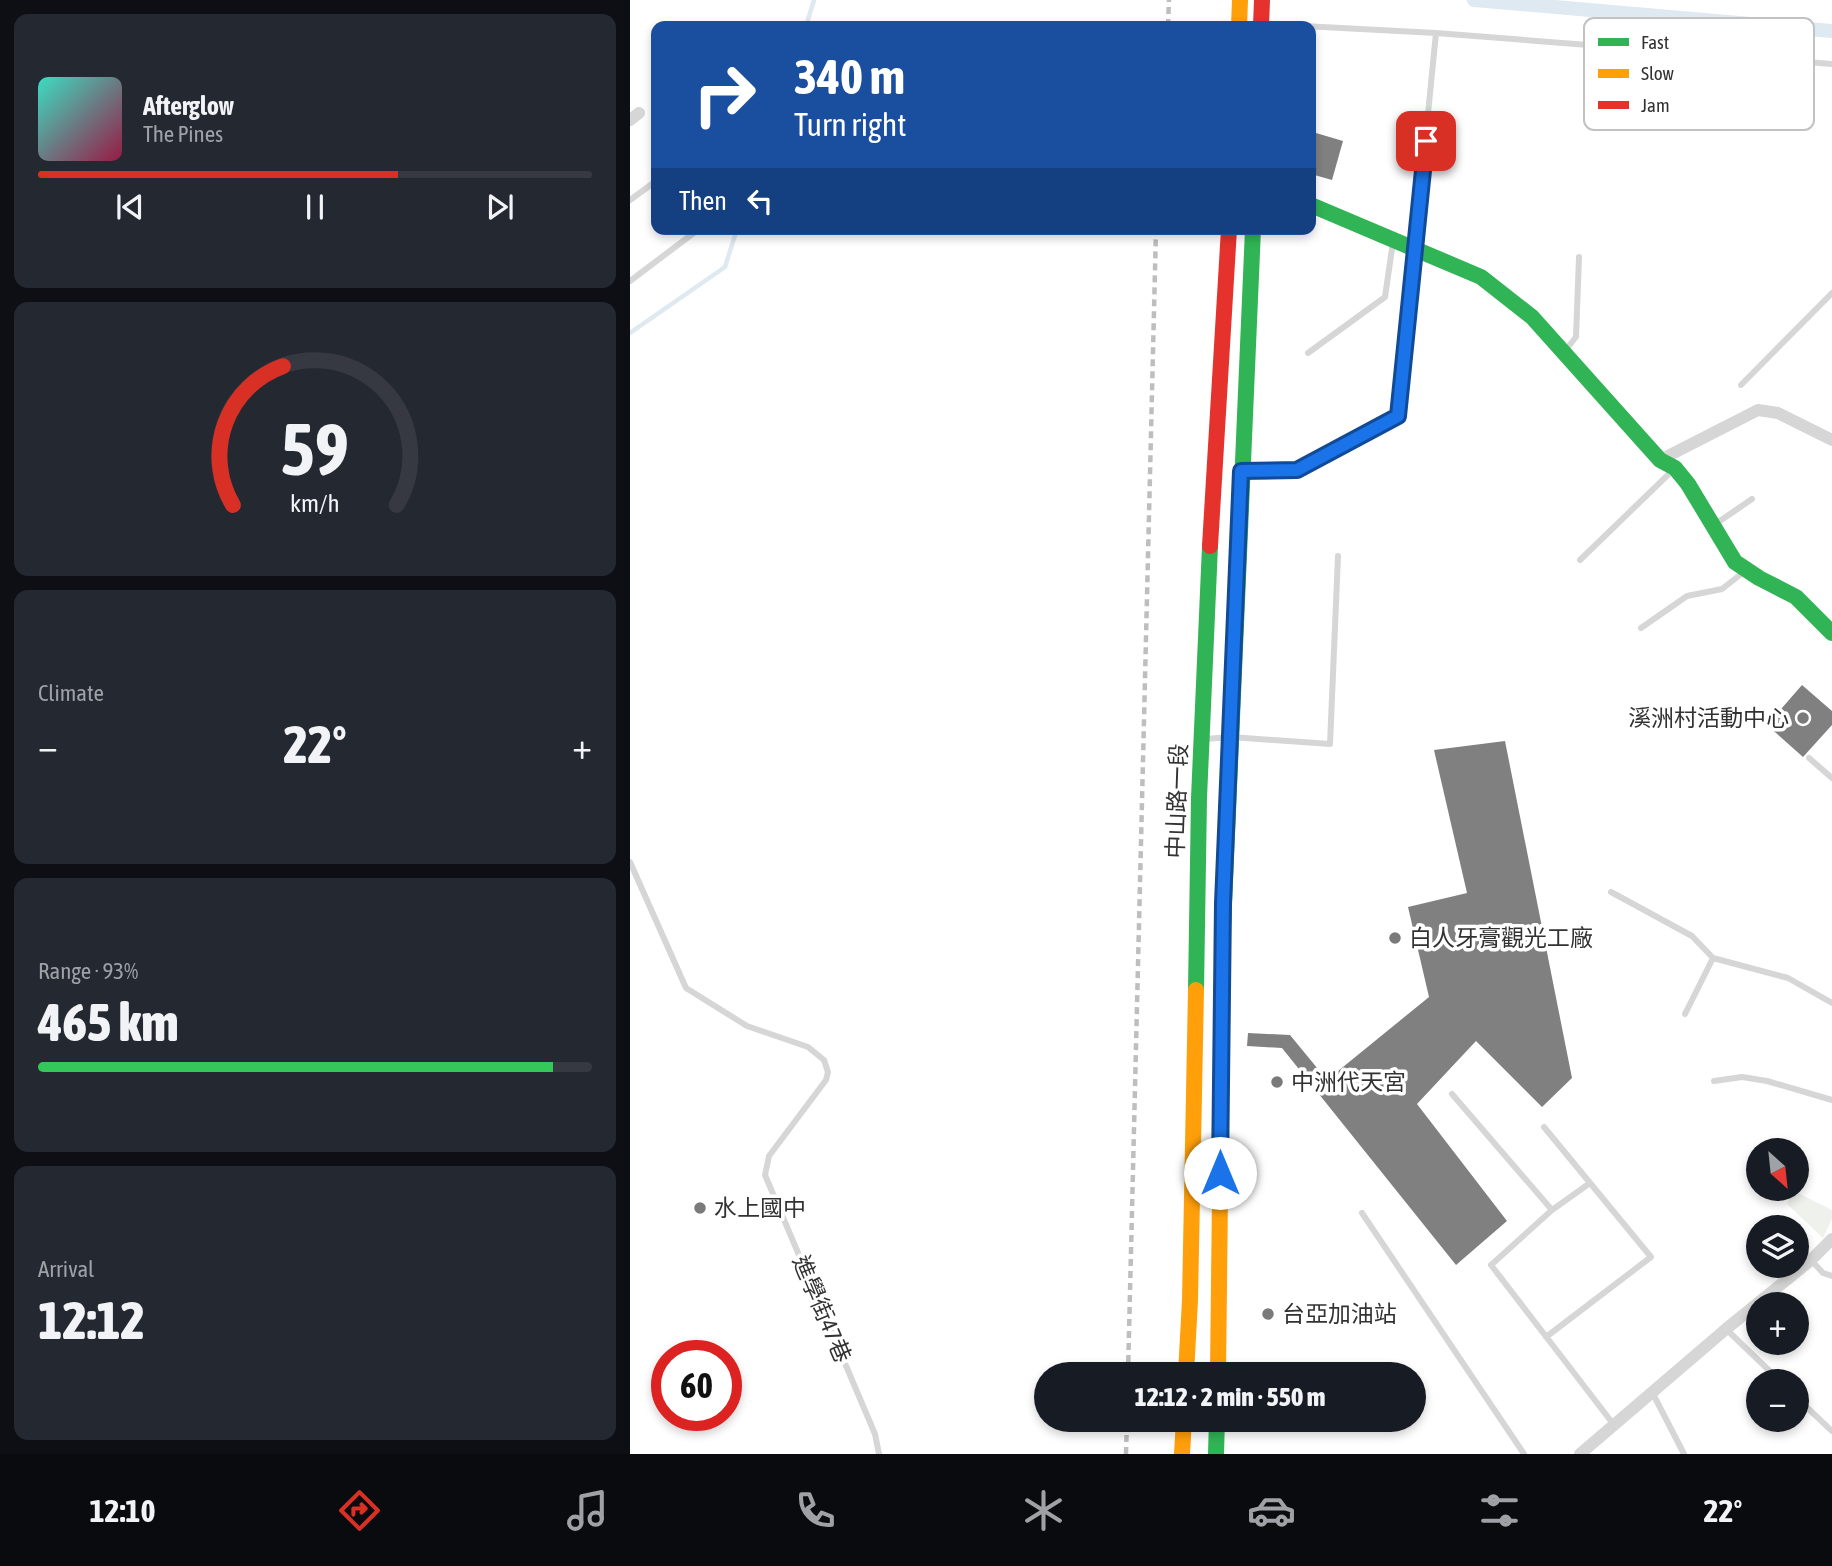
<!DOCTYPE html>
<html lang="en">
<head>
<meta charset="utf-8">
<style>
  :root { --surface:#171b24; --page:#242831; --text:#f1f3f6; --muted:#9ea1a6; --line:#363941; --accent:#d93025 }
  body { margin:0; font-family:"Asap Condensed","Noto Sans TC",sans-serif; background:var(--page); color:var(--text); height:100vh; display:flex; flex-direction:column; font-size:26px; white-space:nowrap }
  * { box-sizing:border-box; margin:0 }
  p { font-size:23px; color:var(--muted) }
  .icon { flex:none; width:38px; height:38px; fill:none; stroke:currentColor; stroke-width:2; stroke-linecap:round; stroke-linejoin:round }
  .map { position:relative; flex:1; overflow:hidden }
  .drawer { display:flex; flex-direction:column; gap:14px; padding:14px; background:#0d0f14; width:630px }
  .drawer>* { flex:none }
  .hud { position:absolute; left:21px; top:21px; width:665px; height:214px; border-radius:14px; box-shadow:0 4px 10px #0003; background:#1a4fa0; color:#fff; overflow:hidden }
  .needle { width:46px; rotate:153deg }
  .controls { position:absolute; left:1116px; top:1138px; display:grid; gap:14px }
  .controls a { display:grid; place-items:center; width:63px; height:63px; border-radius:50%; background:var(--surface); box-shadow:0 4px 10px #0003; font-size:35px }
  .speed { position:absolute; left:21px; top:1340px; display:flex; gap:14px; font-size:35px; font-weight:700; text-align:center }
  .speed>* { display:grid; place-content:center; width:91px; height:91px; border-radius:50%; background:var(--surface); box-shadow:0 4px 10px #0003; line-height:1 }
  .speed .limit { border:10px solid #d22; background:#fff; color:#111 }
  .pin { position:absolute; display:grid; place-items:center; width:60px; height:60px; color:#fff; margin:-30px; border-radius:14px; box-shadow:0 4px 10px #0006 }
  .me { position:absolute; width:77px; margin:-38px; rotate:0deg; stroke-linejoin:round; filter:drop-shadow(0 0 5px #0008) }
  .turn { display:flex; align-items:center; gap:24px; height:147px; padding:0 28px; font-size:32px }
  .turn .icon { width:91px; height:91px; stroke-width:2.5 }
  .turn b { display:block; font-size:49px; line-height:60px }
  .then { display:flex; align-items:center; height:66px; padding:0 28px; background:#0003; gap:14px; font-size:26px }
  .big { font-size:52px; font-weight:800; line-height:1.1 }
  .drawer .card { flex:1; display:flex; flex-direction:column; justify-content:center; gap:10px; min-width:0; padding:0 24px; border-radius:14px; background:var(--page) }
  .drawer .dial { align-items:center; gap:0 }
  .dial svg { height:182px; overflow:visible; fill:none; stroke:var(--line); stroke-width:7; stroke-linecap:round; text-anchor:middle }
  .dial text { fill:var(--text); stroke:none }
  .song { display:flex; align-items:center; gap:21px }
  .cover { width:84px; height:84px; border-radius:10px; background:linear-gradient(135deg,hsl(170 70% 55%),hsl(340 70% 35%)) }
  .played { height:7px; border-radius:4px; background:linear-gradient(90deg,var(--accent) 65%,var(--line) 65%) }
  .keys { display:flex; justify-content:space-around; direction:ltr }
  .heat { display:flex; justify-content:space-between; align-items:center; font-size:38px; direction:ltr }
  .charge { height:10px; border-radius:5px; background:linear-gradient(90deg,#34c759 93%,var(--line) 0) }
  .trip { position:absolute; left:404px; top:1362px; width:392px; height:70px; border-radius:35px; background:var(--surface); box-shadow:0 4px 10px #0003; font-weight:800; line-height:70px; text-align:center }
  .tab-bar { display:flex; height:112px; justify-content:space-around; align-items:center; background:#090b0e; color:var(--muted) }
  .tab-bar .icon { width:49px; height:49px }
  .tab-bar .active { color:var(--accent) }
  .tab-bar b { font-size:32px; color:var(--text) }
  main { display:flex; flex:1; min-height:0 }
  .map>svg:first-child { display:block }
  .green { fill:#eff2ec }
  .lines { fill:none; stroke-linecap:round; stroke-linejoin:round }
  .stream { stroke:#dee9f1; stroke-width:4.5 }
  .canal { stroke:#dee9f1; stroke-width:14 }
  .building { fill:#808080 }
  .lane { stroke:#d6d6d6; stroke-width:6 }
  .street { stroke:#d6d6d6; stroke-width:12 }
  .fast { stroke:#30b455; stroke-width:16 }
  .slow { stroke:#ff9f0a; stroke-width:16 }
  .jam { stroke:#e5322d; stroke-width:16 }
  .rail { stroke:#bebebe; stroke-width:4.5; stroke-dasharray:7 5; stroke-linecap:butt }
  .route-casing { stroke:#114b97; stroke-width:18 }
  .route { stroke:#1a73e8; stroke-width:12 }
  .poi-dot { fill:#7a7a7a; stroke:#fff; stroke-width:2.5 }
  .labels { text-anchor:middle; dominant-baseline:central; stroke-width:7; stroke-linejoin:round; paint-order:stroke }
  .poi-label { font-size:23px; fill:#323232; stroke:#fff; text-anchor:start }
  .street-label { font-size:23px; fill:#323232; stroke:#fff }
  .key { fill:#fff; stroke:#c2c2c2; stroke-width:2 }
  .key-label { font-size:19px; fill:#323232 }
</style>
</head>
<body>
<main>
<section class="drawer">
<div class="card">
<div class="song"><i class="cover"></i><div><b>Afterglow</b><p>The Pines</p></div></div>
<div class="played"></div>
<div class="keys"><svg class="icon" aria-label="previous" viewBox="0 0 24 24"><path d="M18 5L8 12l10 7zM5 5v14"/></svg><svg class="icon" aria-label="pause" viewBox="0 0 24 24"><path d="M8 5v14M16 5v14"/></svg><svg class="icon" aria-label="next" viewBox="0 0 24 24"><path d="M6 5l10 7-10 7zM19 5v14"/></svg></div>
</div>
<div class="card dial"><svg viewBox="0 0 100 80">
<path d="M14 69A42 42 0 1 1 86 69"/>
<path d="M14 69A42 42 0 0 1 36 8" stroke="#d93025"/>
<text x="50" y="56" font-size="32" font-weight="700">59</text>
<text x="50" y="72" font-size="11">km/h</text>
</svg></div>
<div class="card"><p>Climate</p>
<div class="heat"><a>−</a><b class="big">22°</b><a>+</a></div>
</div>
<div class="card"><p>Range · 93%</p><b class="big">465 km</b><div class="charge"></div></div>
<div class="card"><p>Arrival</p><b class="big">12:12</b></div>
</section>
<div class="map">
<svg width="1202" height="1454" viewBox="0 0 1202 1454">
  <rect width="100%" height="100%" fill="#fff"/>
  <path class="green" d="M1164 1191 1202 1210V1219L1193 1238 1157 1204Z"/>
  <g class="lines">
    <path class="stream" d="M176 26 184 0
      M0 333 95 267 107 229"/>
    <path class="canal" d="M844 0 1202 31"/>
  </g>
  <path class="building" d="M686 133 713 141 702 180 681 174V152Z
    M1172 685 1202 711V725L1173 757 1137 725Z
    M875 741 942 1078 912 1107 846 1041 787 1104 877 1221 826 1265 652 1048 617 1046 618 1033 660 1035 697 1080 799 997 778 907 837 893 804 750Z"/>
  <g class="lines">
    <path class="lane" d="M635 24 806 33 1202 64
      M0 200 26 181
      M0 281 69 229
      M934 352 946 337 949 257
      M678 353 755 297 763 242
      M1111 385 1202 293
      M615 471 667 470 768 416 806 33
      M1084 525 1122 499
      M950 560 1044 469
      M1011 628 1057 596 1092 589 1115 571
      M575 739 601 737 700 744 708 556
      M1179 758 1202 778
      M0 862 56 988 117 1026 178 1047 194 1060 198 1072 196 1080 139 1156 135 1175 245 1434 249 1454
      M981 892 1062 936 1083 958 1158 978 1202 1003
      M1055 1014 1083 958
      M1084 1081 1112 1077 1137 1081 1202 1100
      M822 1094 922 1210 861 1265 984 1425
      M914 1127 1021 1257 916 1337
      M922 1210 960 1183
      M732 1213 894 1454
      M1181 1260 1193 1273 1202 1276
      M1096 1329 1150 1381
      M1022 1392 1054 1454
      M1167 1398 1202 1431"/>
    <path class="street" d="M0 120 9 113
      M1030 460 1128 410 1148 413 1202 440
      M950 1454 1096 1329 1181 1260 1202 1239"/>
    <path class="fast" d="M681 205 851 277 902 317 1030 460 1045 468 1058 484 1105 562 1129 578 1166 597 1202 633
      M593 928 623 229
      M566 990 569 798 580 546
      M586 1454 587 1419"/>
    <path class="slow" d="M609 26 610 0
      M556 1374 560 1300 566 990
      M588 1374 593 928
      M552 1454 554 1419"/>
    <path class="jam" d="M631 26 632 0
      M580 546 599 229"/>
    <path class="rail" d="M538 26 539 0
      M498 1374 526 229
      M496 1454 497 1419"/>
  </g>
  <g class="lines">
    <g class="route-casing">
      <path id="route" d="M590 1173 593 903 611 471 667 470 768 416 796 141"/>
    </g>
    <use href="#route" class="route"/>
  </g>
  <g class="poi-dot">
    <circle cx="1173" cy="718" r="7"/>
    <circle cx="765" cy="938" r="7"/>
    <circle cx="647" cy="1082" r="7"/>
    <circle cx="70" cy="1208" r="7"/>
    <circle cx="638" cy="1314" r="7"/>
  </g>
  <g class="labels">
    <g class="poi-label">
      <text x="1159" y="718" text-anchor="end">溪洲村活動中心</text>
      <text x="779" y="938">白人牙膏觀光工廠</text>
      <text x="661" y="1082">中洲代天宮</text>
      <text x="84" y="1208">水上國中</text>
      <text x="652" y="1314">台亞加油站</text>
    </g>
    <g class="street-label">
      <text transform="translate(547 801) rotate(-88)">中山路一段</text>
      <text transform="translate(192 1309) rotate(67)">進學街47巷</text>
    </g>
  </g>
  <rect x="954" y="18" width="230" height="112" rx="10" class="key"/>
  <rect x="968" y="38" width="31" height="8" fill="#30b455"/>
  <rect x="968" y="69" width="31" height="9" fill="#ff9f0a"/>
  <rect x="968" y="101" width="31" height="8" fill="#e5322d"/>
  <g class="key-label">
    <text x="1011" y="49">Fast</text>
    <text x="1011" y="80">Slow</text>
    <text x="1011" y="112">Jam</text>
  </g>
</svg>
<div class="controls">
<a><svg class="needle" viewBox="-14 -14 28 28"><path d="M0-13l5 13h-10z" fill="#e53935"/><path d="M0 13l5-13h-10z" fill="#9ea1a6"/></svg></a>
<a><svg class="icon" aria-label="layers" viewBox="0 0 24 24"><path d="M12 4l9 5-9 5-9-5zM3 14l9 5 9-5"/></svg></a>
<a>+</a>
<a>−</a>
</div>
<div class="speed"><div class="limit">60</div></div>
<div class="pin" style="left:796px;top:141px;background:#d93025"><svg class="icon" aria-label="arrive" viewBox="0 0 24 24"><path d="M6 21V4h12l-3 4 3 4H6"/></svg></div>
<svg class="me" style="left:590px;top:1173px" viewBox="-20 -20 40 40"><circle r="19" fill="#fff"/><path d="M0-13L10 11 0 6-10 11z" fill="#1a73e8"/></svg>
<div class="trip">12:12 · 2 min · 550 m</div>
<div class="hud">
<div class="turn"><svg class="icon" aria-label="right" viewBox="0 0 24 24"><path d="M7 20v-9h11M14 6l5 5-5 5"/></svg><div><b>340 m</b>Turn right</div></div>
<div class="then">Then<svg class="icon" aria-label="left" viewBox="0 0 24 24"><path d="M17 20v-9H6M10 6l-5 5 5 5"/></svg></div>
</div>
</div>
</main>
<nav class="tab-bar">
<b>12:10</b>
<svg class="icon active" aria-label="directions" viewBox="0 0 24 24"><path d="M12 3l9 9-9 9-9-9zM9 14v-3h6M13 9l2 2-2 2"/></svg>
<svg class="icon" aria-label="music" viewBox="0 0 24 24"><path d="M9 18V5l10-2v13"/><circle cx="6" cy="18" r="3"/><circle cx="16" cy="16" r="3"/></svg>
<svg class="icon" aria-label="phone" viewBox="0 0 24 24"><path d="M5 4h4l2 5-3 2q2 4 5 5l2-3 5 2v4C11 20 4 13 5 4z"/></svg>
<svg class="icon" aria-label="climate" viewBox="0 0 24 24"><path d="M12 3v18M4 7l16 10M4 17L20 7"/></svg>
<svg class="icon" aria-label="car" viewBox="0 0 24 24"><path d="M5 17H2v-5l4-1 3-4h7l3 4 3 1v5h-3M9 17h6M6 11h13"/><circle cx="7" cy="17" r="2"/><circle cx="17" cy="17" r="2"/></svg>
<svg class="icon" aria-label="filters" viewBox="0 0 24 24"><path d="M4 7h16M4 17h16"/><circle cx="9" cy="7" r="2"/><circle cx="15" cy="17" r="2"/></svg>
<b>22°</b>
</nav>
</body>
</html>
